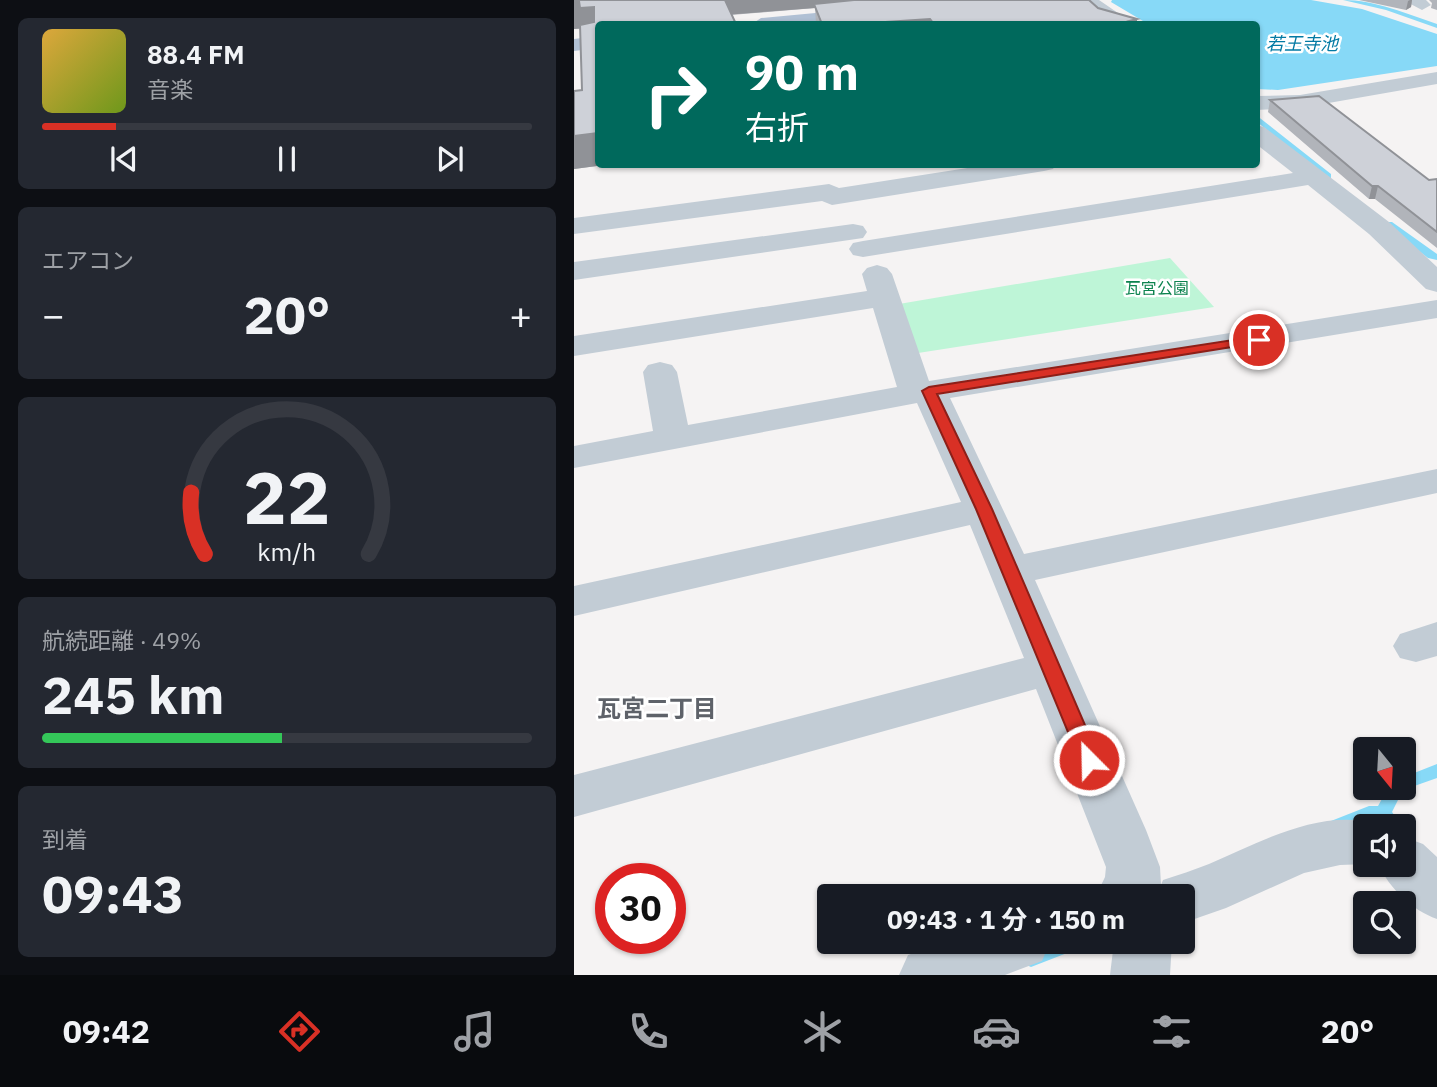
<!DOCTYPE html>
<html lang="ja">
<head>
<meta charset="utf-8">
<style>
  :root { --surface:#171b24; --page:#242831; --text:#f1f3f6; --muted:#9ea1a6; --line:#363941; --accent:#d93025 }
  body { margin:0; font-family:"IBM Plex Sans","Noto Sans JP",sans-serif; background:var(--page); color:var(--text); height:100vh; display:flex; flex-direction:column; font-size:26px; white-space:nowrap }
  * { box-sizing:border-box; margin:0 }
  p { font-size:23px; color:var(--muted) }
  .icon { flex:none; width:38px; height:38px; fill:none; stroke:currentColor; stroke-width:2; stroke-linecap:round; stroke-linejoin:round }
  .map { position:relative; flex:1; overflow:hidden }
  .panel { display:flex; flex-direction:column; gap:18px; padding:18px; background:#0d0f14; width:574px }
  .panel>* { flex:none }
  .banner { position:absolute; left:21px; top:21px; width:665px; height:147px; border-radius:7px; box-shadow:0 2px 5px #0004; background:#00695c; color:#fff; overflow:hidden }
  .needle { width:46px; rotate:162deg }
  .buttons { position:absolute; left:779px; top:737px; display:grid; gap:14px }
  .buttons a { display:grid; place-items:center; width:63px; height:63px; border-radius:7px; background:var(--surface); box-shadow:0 2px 5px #0004; font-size:35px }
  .speed { position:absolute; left:21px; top:863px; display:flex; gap:14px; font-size:35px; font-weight:700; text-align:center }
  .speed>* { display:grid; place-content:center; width:91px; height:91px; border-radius:50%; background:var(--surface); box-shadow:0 2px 5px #0004; line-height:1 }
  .speed .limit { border:10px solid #d22; background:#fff; color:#111 }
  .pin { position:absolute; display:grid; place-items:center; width:60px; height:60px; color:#fff; margin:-30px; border:4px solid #fff; border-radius:50%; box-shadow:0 2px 7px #0007 }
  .me { position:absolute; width:77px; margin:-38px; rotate:337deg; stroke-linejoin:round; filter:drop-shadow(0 0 5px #0008) }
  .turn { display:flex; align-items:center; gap:24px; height:147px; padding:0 35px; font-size:32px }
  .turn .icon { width:91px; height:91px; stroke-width:2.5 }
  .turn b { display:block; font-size:49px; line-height:60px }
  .big { font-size:52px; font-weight:700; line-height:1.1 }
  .panel .card { flex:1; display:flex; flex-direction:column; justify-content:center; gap:10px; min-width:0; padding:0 24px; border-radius:10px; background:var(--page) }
  .panel .dial { align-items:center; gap:0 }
  .dial svg { height:182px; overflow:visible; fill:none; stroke:var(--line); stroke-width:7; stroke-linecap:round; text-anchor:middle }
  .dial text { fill:var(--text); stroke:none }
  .song { display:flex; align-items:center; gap:21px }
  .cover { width:84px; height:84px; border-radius:10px; background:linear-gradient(135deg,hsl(40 70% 55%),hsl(80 70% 35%)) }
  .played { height:7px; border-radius:4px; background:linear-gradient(90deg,var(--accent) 15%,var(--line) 15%) }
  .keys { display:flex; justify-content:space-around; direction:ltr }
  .heat { display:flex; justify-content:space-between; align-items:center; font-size:38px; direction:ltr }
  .charge { height:10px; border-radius:5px; background:linear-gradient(90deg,#34c759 49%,var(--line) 0) }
  .trip { position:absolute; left:243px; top:884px; width:378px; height:70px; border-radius:7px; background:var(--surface); box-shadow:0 2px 5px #0004; font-weight:700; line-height:70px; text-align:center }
  .tab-bar { display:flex; height:112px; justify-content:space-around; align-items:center; background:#090b0e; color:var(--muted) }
  .tab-bar .icon { width:49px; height:49px }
  .tab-bar .current { color:var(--accent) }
  .tab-bar b { font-size:32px; color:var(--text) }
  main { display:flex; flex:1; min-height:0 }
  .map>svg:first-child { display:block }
  .green { fill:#bef5d7 }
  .water { fill:#87d9f7 }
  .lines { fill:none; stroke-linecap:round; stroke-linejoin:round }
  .stream { fill:#87d9f7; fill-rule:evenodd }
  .minor { fill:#c2ccd5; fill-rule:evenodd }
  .major { fill:#b0c0d4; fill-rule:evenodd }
  .wall { fill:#b1b4ba }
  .shaded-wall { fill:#909297 }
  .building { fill:#ced1d8; stroke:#909297; stroke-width:2 }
  .route { fill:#d93025; stroke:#8d1f18; stroke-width:2 }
  .labels { text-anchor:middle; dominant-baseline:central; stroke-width:5; stroke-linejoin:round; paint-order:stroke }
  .far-park-label { font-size:16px; fill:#0d834f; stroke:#fff }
  .far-water-label { font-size:18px; font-style:italic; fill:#037aa4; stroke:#fff }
  .near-neighbourhood-label { font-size:24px; font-weight:bold; fill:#5e6269; stroke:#fff }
</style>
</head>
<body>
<main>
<section class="panel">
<div class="card">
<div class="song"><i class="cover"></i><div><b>88.4 FM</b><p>音楽</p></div></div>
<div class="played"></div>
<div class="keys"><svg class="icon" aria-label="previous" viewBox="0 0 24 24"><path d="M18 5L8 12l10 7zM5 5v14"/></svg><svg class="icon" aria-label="pause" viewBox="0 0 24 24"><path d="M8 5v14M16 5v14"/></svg><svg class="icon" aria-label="next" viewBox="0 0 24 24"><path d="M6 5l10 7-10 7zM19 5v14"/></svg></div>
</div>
<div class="card"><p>エアコン</p>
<div class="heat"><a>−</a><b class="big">20°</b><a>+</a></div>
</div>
<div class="card dial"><svg viewBox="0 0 100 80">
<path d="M14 69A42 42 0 1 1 86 69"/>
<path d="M14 69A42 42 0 0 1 8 42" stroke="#d93025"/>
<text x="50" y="56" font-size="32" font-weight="700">22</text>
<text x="50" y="72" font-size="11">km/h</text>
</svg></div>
<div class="card"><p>航続距離 · 49%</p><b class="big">245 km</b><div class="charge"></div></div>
<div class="card"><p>到着</p><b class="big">09:43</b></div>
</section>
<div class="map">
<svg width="863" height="975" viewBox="0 0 863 975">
  <rect width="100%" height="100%" fill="#f5f3f3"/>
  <path class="green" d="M596 258 640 307 344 353 325 304Z"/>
  <path class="water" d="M538 0H737L788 9 863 34V66L704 90 683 89 682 24H574L537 2Z"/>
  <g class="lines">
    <path class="stream" d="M769 0C801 0 833 14 863 24V28L812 10Z
      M682 115 757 174V178H751L682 121Z
      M812 222H818L863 254V260L854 258 812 226Z
      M863 764V778L829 790 818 812 828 826H810L805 820H796L763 833 757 831 755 826 757 821 795 806H804L814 788H830V777Z
      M478 942H508L506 948 457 967 450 964 448 958 450 952Z"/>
    <path class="minor" d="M504 0H525L560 24H539Z
      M829 0H852L857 5 848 10Z
      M863 72V84L726 108 682 110V96L726 95Z
      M682 125 690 127 815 222 863 267V292L852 289 795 234 734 185 289 257 279 255 275 249 279 243 289 241 719 173 682 144Z
      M419 164H482L479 169 470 171 258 205 248 201 0 234V218L255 184 265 188Z
      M279 224 289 226 293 232 289 238 0 280V262Z
      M303 265 313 268 318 274 355 381 863 300V318L376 398 450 554 863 469V493L461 580 572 830 586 867 587 885 589 880C604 875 620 870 635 864 689 841 751 805 810 826H791L793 864 766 865 730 873 652 908 609 923V896H522L531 877 532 867 462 689 0 817V775L450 658 396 525 0 616V586L387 502 343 403 0 468V446L79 431 69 372 74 365 86 362 98 365 103 372 114 425 323 387 299 308 0 356V336L293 291 288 274 293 268Z
      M863 622V656L842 662 826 658 819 646 826 634Z
      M830 837 849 844 863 857V919C838 910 816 889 804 864H830Z
      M370 942H476L468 961 431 975H325L334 955Z
      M540 942H598L596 975H536Z"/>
    <path class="major" d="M295 8 304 13 301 17 236 24H178L187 18Z
      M24 36V48L0 51V39Z"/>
  </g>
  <path class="wall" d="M0 0 524 8 563 24H242L241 8 157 15 24 164H38L0 169 8 90 6 28Z
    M785 0H838L837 7 832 10Z
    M855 0H863V10L857 8 858 3Z
    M696 100 855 180 863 179V248L801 199H795L694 112Z"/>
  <path class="shaded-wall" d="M148 0H322L240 4 241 8 150 15Z
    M836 0H838L837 7 832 10 834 1Z
    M5 1 20 7 24 28 0 29V2Z
    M356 19V24H281Z
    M563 19V24H555V21Z
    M24 133V164H38L0 169V136Z
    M798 186H804L801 199H795Z"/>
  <path class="building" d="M0 0H151L162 24H24V133L0 136V91L8 90 6 25 20 22V7L6 8 5 1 0 2Z
    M280 0H515L524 8 563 19 555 21 561 24H360L356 19 281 24H248L240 4Z
    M745 96 855 180 863 179V232L804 186H798L696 100Z"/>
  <path class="route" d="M685 336 691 340 689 342 363 394 418 509 526 760 523 766 515 769 508 766 402 509 348 391 355 387Z"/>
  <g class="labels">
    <g class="far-park-label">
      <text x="583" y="288">瓦宮公園</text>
    </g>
    <g class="far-water-label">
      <text x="728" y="43">若王寺池</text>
    </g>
    <g class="near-neighbourhood-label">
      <text x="83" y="708">瓦宮二丁目</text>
    </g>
  </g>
</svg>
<div class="buttons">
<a><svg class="needle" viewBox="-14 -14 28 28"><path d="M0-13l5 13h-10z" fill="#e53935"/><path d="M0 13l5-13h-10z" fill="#9ea1a6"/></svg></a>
<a><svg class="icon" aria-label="sound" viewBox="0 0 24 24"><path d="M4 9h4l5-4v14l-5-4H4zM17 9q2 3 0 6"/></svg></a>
<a><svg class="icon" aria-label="search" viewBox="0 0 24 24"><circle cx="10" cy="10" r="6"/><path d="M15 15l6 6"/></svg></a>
</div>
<div class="speed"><div class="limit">30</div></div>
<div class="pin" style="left:685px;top:340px;background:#d93025"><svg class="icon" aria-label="arrive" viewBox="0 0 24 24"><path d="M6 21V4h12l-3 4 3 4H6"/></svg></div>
<svg class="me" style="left:515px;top:760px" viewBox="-20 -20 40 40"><circle r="17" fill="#d93025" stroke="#fff" stroke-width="3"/><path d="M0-11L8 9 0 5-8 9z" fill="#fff"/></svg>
<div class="trip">09:43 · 1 分 · 150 m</div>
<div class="banner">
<div class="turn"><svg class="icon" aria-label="right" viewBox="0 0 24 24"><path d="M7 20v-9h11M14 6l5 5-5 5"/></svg><div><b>90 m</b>右折</div></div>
</div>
</div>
</main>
<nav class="tab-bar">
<b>09:42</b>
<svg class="icon current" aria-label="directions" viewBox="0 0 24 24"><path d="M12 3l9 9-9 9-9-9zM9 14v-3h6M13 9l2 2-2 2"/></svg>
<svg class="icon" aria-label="music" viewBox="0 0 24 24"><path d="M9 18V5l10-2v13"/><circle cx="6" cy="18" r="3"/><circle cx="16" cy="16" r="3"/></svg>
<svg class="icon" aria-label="phone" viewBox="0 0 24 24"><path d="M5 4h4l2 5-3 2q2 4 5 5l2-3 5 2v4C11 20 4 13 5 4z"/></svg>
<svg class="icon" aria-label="climate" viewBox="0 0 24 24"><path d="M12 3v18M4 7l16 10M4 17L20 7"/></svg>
<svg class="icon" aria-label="car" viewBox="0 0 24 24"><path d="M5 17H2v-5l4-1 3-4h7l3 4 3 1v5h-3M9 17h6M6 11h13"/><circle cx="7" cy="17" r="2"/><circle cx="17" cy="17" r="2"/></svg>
<svg class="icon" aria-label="filters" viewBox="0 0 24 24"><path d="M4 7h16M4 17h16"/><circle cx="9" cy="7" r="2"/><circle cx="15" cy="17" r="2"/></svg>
<b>20°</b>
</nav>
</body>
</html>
